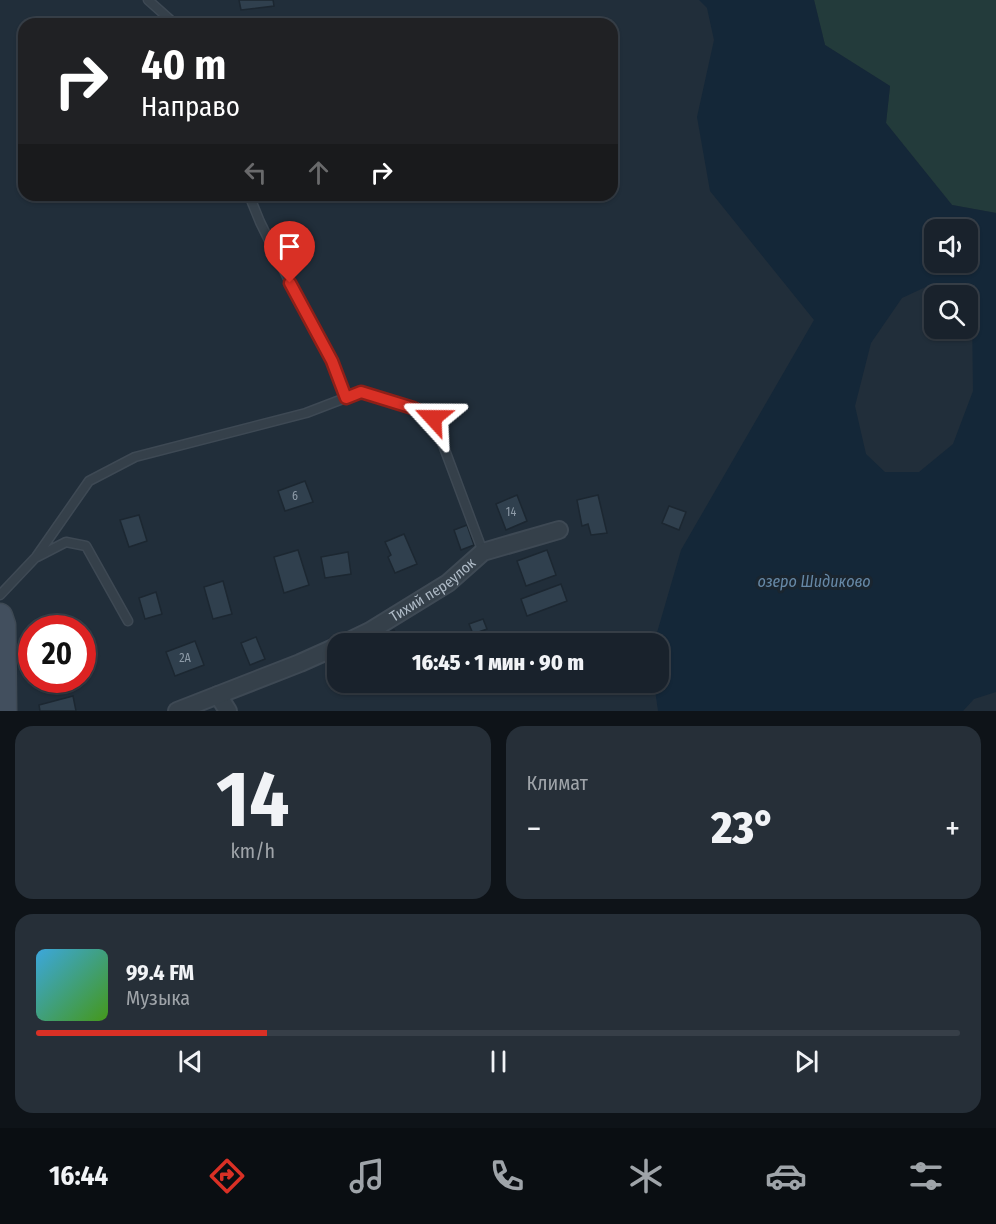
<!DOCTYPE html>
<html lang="ru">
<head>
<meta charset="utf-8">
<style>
  :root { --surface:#19222c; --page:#262f38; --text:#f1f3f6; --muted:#9fa4a9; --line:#373f48; --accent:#d93025 }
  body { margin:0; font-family:"Fira Sans Condensed",sans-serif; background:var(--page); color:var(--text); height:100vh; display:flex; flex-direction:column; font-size:22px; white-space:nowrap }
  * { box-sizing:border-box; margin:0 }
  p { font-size:20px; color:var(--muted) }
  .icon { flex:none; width:33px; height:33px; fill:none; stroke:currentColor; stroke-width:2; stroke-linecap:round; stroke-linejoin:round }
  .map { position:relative; height:711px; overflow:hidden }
  .side { display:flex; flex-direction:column; gap:15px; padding:15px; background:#0e1318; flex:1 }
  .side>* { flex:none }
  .guide { position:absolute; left:18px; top:18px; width:600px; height:183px; border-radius:18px; box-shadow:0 2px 4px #0004,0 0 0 2px var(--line); background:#202124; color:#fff; overflow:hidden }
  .buttons { position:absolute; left:924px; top:219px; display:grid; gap:12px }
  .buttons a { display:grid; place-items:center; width:54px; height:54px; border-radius:12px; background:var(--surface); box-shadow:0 2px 4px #0004,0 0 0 2px var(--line); font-size:30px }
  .speed { position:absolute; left:18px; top:615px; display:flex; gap:12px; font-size:30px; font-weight:700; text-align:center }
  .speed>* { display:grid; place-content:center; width:78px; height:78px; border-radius:50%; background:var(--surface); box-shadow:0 2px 4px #0004,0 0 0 2px var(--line); line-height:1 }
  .speed .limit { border:9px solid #d22; background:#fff; color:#111 }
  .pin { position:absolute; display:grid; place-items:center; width:51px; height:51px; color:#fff; margin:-62px -26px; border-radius:50% 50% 50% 0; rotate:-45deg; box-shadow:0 0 6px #0007 }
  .pin .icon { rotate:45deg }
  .me { position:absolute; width:66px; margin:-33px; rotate:294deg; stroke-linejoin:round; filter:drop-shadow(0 0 4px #0008) }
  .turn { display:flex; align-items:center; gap:21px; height:126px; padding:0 24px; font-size:27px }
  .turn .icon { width:78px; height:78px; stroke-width:2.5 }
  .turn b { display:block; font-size:42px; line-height:51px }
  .lanes { display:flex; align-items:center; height:57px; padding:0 24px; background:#0003; justify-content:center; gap:30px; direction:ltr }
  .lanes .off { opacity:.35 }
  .big { font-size:45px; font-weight:800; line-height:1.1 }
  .side .widget { flex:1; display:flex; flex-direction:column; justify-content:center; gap:9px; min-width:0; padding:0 21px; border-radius:18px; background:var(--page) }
  .side .dial { align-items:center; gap:0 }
  .dial b { font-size:78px; line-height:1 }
  .song { display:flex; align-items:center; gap:18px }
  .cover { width:72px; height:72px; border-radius:9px; background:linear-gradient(135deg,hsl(200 70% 55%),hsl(100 70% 35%)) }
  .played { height:6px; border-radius:3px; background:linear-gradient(90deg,var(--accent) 25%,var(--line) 25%) }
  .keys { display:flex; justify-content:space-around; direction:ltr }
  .heat { display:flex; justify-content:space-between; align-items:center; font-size:33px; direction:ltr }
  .side .tiles { flex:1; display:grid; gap:15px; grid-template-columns:1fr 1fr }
  .widget:last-child { grid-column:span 2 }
  .trip { position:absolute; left:327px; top:633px; width:342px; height:60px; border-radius:18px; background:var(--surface); box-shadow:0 2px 4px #0004,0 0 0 2px var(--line); font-weight:800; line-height:60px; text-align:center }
  .tabs { display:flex; height:96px; justify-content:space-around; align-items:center; background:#0a0e12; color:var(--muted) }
  .tabs .icon { width:42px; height:42px }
  .tabs .selected { color:var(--accent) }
  .tabs b { font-size:27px; color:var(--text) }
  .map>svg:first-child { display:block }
  .green { fill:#233b3b }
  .water { fill:#142738; fill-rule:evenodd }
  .building { fill:#30404e; stroke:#1c2731; stroke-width:1.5 }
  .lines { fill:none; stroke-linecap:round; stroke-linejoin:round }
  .service-casing { stroke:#3e4954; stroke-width:11 }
  .minor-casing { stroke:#3e4954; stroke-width:20 }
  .secondary-casing { stroke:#3e4954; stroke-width:27 }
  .service { stroke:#35404a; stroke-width:8 }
  .minor { stroke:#35404a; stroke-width:16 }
  .secondary { stroke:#424f5e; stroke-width:24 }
  .route-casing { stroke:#8d1f18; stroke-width:15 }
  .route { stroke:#d93025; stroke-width:10 }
  .labels { text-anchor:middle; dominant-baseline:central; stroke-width:6; stroke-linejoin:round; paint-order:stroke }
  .number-label { font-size:12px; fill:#8e9ba8 }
  .street-label { font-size:15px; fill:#afbbc7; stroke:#1a252f }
  .water-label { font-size:16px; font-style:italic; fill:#6789a7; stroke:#1a252f }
</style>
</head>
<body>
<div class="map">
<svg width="996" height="711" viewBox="0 0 996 711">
  <rect width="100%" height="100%" fill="#212e3a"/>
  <path class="green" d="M814 0H996V213L952 205 886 123 890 86 825 45Z"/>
  <path class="water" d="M699 0H814L825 45 890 86 886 123 952 205 996 213V692L974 699 963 711H658L654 683 658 682V644L654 643 681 550 814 320 710 191 697 117 714 40 707 8ZM934 230H968V262H934ZM930 285 958 287 963 295 968 296V305L972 314 973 391 953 444 919 472H885L866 454 855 406 871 343 902 298Z"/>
  <path class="building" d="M239 0H273L274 6 241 10Z
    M305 481 313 502 285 511 278 491Z
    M517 495 527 521 506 530 496 504Z
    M598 495 607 533 591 535 588 524 582 526 577 500Z
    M669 506 686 512 679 530 662 523Z
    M139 515 147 541 129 547 120 520Z
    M467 525 474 545 461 550 454 530Z
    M404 534 417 564 395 573 388 557 391 555 385 542Z
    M298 550 309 585 284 593 274 557Z
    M547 550 556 575 526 586 517 561Z
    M348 552 351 574 325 578 321 557Z
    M223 581 232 614 213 619 204 587Z
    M561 584 567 601 527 616 521 599Z
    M156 592 162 614 145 619 139 598Z
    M483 619 487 629 473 634 469 624Z
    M394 630 402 644H377L375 640Z
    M256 637 265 659 250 665 241 643Z
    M195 641 204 665 175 676 166 652Z
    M73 696 76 711H40L39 705Z"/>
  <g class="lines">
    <g class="service-casing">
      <path id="service" d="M148 0 175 24
        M249 195 260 222 300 303 332 361 346 398
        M37 557 66 542 86 546 128 621
        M0 595 36 557 89 481 135 457 306 413 361 392 413 408 433 418 483 552"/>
    </g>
    <g class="minor-casing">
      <g id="minor">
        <path id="s1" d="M343 644 370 631 448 583 483 552 559 530"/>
        <path d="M218 695 228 711"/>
        <path d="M177 711 300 663 338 646"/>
      </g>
    </g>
    <g class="secondary-casing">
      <path id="secondary" d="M0 616 3 625 4 711"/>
    </g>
    <use href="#service" class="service"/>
    <use href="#minor" class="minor"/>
    <use href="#secondary" class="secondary"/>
  </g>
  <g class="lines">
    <g class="route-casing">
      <path id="route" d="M290 283 332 361 346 398 361 392 413 408 433 418"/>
    </g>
    <use href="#route" class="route"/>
  </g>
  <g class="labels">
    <g class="number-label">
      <text x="295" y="496">6</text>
      <text x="511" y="512">14</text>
      <text x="185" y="658">2А</text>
    </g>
    <g class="street-label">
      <text stroke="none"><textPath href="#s1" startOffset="105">Тихий переулок</textPath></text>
    </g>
    <g class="water-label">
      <text x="814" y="581">озеро Шидиково</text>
    </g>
  </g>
</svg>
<div class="buttons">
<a><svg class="icon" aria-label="sound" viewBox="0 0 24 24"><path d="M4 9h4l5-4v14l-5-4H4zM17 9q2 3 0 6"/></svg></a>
<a><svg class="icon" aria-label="search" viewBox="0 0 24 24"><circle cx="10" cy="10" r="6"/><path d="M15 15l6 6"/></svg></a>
</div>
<div class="speed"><div class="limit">20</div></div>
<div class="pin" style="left:290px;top:283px;background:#d93025"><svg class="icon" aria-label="arrive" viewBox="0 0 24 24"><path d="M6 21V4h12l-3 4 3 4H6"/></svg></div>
<svg class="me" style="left:433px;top:418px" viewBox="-20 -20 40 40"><path d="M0-17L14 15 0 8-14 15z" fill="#d93025" stroke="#fff" stroke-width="4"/></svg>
<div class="trip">16:45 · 1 мин · 90 m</div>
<div class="guide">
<div class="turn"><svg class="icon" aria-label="right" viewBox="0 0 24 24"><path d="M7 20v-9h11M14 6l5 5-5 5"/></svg><div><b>40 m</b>Направо</div></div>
<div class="lanes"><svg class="icon off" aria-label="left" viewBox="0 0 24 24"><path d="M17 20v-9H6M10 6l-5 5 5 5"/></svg><svg class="icon off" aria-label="ahead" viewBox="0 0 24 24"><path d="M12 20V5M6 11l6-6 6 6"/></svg><svg class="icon" aria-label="right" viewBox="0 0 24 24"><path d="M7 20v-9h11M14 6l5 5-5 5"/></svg></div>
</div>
</div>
<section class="side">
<div class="tiles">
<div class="widget dial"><b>14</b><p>km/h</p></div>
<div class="widget"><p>Климат</p>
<div class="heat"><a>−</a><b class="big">23°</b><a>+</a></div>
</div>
<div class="widget">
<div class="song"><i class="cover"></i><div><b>99.4 FM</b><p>Музыка</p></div></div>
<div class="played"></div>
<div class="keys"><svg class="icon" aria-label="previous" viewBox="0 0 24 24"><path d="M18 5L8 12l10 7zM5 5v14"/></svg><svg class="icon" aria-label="pause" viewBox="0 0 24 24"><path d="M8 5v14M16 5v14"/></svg><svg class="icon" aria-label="next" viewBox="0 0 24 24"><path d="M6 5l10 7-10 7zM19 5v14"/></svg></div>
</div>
</div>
</section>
<nav class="tabs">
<b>16:44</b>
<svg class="icon selected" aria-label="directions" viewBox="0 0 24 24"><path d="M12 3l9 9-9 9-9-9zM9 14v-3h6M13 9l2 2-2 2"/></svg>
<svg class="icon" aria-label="music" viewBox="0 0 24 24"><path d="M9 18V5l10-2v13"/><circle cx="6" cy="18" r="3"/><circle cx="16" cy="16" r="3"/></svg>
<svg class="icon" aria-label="phone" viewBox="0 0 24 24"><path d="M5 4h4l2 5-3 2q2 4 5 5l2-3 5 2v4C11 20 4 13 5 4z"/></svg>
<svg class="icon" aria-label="climate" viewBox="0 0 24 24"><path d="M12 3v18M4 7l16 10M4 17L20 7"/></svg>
<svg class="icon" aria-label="car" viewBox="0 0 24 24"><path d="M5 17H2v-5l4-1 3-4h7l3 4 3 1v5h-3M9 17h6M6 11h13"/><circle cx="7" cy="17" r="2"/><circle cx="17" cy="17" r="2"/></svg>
<svg class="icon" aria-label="filters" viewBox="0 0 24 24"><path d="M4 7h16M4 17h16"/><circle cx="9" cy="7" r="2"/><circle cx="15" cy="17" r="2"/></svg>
</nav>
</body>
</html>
